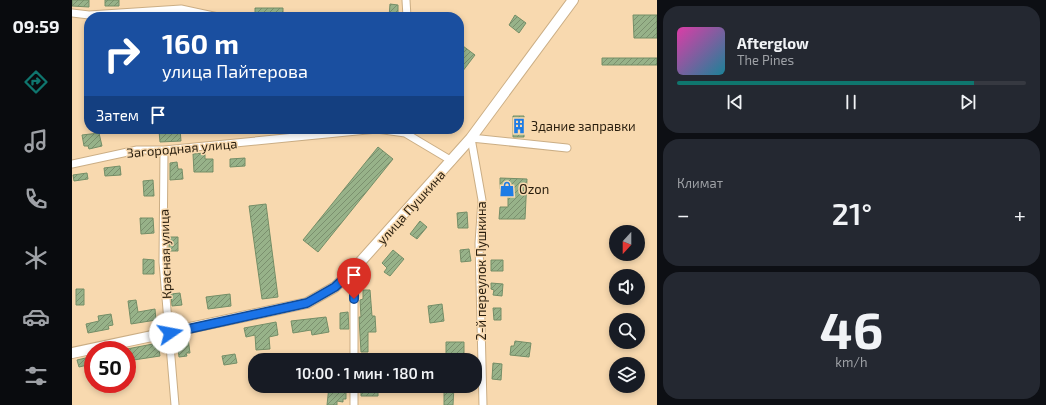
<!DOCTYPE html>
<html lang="ru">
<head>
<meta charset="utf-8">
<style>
  :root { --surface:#171b24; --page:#242831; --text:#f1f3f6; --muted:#9ea1a6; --line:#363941; --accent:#0f766e }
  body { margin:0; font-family:"Exo 2",sans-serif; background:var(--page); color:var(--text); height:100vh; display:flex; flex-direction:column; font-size:15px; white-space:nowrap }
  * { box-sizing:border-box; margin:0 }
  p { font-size:13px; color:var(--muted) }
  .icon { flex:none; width:22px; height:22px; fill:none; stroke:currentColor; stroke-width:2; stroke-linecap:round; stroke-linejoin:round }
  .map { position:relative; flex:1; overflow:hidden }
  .drawer { display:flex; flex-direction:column; gap:6px; padding:6px; background:#0d0f14; width:389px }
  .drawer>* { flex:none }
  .hud { position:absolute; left:12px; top:12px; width:380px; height:122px; border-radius:16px; box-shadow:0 2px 6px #0003; background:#1a4fa0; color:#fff; overflow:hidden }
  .needle { width:26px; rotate:201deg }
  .buttons { position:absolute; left:537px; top:225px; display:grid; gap:8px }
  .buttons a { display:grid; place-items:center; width:36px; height:36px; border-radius:50%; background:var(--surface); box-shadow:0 2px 6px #0003; font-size:20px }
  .speed { position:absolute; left:12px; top:341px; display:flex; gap:8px; font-size:20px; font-weight:700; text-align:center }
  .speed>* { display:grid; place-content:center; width:52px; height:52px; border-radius:50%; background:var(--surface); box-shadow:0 2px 6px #0003; line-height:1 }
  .speed .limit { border:6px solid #d22; background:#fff; color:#111 }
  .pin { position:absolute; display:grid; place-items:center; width:34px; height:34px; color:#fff; margin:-41px -17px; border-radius:50% 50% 50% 0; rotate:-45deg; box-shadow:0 0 4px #0007 }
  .pin .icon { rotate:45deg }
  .me { position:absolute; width:44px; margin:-22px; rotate:78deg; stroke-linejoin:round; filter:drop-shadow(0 0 3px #0008) }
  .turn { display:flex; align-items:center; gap:14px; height:84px; padding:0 12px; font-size:18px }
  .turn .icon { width:52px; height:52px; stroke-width:2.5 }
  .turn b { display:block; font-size:28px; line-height:34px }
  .then { display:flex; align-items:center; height:38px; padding:0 12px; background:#0003; gap:8px; font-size:15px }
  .big { font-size:30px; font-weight:600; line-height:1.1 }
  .drawer .card { flex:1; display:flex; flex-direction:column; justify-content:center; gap:6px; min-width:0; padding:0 14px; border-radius:16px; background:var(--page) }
  .drawer .dial { align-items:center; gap:0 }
  .dial b { font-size:52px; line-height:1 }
  .song { display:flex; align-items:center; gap:12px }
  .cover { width:48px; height:48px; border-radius:6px; background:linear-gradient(135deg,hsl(320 70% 55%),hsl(190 70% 35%)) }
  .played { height:4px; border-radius:2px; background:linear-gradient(90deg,var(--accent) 85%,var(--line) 85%) }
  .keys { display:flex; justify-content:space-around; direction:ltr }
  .heat { display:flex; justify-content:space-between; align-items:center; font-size:22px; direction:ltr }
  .trip { position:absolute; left:176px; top:353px; width:234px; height:40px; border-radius:16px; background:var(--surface); box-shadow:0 2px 6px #0003; font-weight:600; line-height:40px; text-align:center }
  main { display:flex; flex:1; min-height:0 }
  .menu { display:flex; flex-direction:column; width:72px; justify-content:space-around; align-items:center; background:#090b0e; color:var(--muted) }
  .menu .icon { width:28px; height:28px }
  .menu .on { color:var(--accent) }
  .menu b { font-size:18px; color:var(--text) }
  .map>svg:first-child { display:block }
  .building { fill:url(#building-hatch); stroke:#748e67 }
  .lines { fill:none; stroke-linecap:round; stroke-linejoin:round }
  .street-casing { stroke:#cbae85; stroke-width:9 }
  .secondary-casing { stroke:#cbae85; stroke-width:12 }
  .street { stroke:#fff; stroke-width:7 }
  .secondary { stroke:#fff; stroke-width:10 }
  .route-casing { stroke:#114b97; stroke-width:10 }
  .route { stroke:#1a73e8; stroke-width:7 }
  .labels { text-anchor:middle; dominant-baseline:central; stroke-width:3; stroke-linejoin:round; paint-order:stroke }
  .poi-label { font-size:13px; fill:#281d0d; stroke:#f8d9af; text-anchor:start }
  .street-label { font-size:13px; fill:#281d0d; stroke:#f8d9af }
</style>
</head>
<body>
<main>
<nav class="menu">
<b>09:59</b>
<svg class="icon on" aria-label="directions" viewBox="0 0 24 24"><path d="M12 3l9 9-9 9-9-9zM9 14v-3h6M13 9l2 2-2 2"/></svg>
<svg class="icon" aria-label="music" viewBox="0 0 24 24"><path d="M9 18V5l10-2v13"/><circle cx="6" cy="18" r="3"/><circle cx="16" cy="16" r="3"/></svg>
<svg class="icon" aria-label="phone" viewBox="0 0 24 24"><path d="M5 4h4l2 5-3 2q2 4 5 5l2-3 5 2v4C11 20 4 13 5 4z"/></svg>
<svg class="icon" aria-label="climate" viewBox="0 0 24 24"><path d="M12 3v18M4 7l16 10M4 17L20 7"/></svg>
<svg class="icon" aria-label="car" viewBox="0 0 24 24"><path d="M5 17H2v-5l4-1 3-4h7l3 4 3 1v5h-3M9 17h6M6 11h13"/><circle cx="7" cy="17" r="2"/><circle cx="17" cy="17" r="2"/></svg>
<svg class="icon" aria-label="filters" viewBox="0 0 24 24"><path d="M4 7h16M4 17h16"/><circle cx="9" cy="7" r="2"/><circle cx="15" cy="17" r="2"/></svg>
</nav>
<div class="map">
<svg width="585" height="405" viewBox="0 0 585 405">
  <defs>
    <pattern id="building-hatch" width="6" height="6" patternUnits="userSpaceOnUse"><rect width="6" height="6" fill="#97b289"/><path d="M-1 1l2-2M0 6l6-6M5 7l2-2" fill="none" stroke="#7b906e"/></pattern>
  </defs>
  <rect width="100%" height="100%" fill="#f8d9af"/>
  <path class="building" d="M0 0H17V7L0 6Z
    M33 0H47V6H33Z
    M318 4 326 5V17H317Z
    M183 8H211V17H183Z
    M443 15 454 23 447 33 437 25Z
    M561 15H585V38H562Z
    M391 46 403 55 387 76V51Z
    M530 58H585V65H530Z
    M441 116H452V137H441Z
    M108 129 109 141 88 142 87 131Z
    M27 133 30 146 17 149 16 146H12L10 135Z
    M306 147 321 159 246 252 231 240Z
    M133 153V159H141V172H122L121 154Z
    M173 158V166L158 167V159Z
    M105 162 106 169H110L111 179 98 180V163Z
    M48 166 49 175 33 176 32 168Z
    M15 173 16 179 2 181 1 175Z
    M428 178 455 179 453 219H427L428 207H436V189H428Z
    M81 180 82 196H72L71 181Z
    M194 204 206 297 190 299 177 206Z
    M395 212 396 228H386L385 213Z
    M68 218H81L82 233 69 234Z
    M348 221 355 227 345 239 338 234Z
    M97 237H106V251H97Z
    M397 249 399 261 389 262 388 250Z
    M321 250 332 259 318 276 312 272 315 268 310 263Z
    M71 259 82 260V274H71Z
    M419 260H431V271H419Z
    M419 283 431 284 430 296 421 295 422 290 419 289Z
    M4 289H12V305H4Z
    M291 290H298L300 316H303L304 332H296V352H289L287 317H289L288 300 291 299Z
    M108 293 110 305 100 306 99 294Z
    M158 294 159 306 136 309 134 297Z
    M64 300 66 312 83 309 84 320 59 324 56 301Z
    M370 304 372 321 358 323 356 306Z
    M421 308H429V320H422Z
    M276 312 277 329H268V313Z
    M39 314 41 325 36 326 37 329 16 333 14 324 27 321 26 316Z
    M254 317 257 332 240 335 239 330 221 333 219 321Z
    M204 322 206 335 197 337 198 349 184 350 183 335 174 337 172 328Z
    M116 338 118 353H114L115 356 107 357 105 339Z
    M443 341 459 343 457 357 438 355 439 346H442Z
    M374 342H392V354H374Z
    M86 343 88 356 55 361V349Z
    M163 354 165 363 152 365 150 356Z
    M18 357 20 364 7 367 5 360Z
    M421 363 430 364 429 380 420 379Z
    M257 386H270L269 392 274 393V399H271V402L265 401V405H255Z
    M372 386H382L381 405H372Z
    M289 387H306V396H289Z"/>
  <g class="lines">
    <g class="street-casing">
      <path id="street" d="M334 0 335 17
        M0 13 17 15 109 9 146 17
        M92 150 91 262 103 405
        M0 164 65 150H92L305 129 333 133 380 161
        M282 269V360
        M282 386V405
        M411 405 407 243 410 200 399 138 495 148"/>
    </g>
    <g class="secondary-casing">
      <path id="secondary" d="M0 353 235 303 263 287 282 269 399 138 501 0"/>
    </g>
    <use href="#street" class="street"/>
    <use href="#secondary" class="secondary"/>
  </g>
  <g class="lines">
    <g class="route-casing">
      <path id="route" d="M98 333 235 303 263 287 282 269V299"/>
    </g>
    <use href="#route" class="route"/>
  </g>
  <defs>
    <g id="building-bare" transform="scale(1.2)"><path d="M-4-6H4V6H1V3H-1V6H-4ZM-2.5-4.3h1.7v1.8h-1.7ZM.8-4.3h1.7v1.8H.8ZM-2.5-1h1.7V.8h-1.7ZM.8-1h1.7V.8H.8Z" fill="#1e7ce5" stroke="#f8d9af" stroke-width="2.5" paint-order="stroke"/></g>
    <g id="shop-bare" transform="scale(1.2)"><path d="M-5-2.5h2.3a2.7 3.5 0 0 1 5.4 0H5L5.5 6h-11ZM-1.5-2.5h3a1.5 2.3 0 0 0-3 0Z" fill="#1e7ce5" stroke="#f8d9af" stroke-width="2.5" paint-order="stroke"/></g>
  </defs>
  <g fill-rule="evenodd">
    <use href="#building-bare" x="447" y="126"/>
    <use href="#shop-bare" x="435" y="189"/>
  </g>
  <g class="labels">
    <g class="poi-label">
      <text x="459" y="126">Здание заправки</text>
      <text x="447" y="189">Ozon</text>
    </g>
    <g class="street-label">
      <text transform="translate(110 148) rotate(-5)">Загородная улица</text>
      <text transform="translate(339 207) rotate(-48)">улица Пушкина</text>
      <text transform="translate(93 254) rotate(-92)">Красная улица</text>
      <text transform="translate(409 271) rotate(-90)">2-й переулок Пушкина</text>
    </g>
  </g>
</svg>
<div class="buttons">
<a><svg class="needle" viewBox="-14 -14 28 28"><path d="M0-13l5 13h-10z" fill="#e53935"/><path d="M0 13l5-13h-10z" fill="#9ea1a6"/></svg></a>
<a><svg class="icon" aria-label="sound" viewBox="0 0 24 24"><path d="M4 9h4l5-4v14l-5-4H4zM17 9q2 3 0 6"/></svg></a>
<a><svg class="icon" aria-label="search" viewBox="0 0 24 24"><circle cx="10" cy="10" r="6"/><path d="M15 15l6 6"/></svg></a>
<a><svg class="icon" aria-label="layers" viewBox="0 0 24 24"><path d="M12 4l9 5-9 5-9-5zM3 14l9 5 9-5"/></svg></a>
</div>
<div class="speed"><div class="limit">50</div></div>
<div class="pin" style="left:282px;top:299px;background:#d93025"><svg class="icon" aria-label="arrive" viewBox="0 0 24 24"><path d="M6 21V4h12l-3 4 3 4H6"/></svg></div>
<svg class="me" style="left:98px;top:333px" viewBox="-20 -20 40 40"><circle r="19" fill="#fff"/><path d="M0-13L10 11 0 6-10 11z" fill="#1a73e8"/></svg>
<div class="trip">10:00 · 1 мин · 180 m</div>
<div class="hud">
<div class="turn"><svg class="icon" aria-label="right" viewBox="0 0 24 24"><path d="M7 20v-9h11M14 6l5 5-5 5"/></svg><div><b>160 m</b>улица Пайтерова</div></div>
<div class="then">Затем<svg class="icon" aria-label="arrive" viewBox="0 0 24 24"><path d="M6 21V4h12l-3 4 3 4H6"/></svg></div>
</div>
</div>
<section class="drawer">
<div class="card">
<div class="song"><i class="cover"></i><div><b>Afterglow</b><p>The Pines</p></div></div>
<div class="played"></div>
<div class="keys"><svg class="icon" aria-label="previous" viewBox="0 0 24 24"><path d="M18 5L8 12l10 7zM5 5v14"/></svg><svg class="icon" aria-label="pause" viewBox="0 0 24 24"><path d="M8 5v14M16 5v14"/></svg><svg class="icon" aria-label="next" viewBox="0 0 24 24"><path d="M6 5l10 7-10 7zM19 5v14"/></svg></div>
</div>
<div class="card"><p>Климат</p>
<div class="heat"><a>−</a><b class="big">21°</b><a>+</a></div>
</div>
<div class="card dial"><b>46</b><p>km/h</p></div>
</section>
</main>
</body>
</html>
